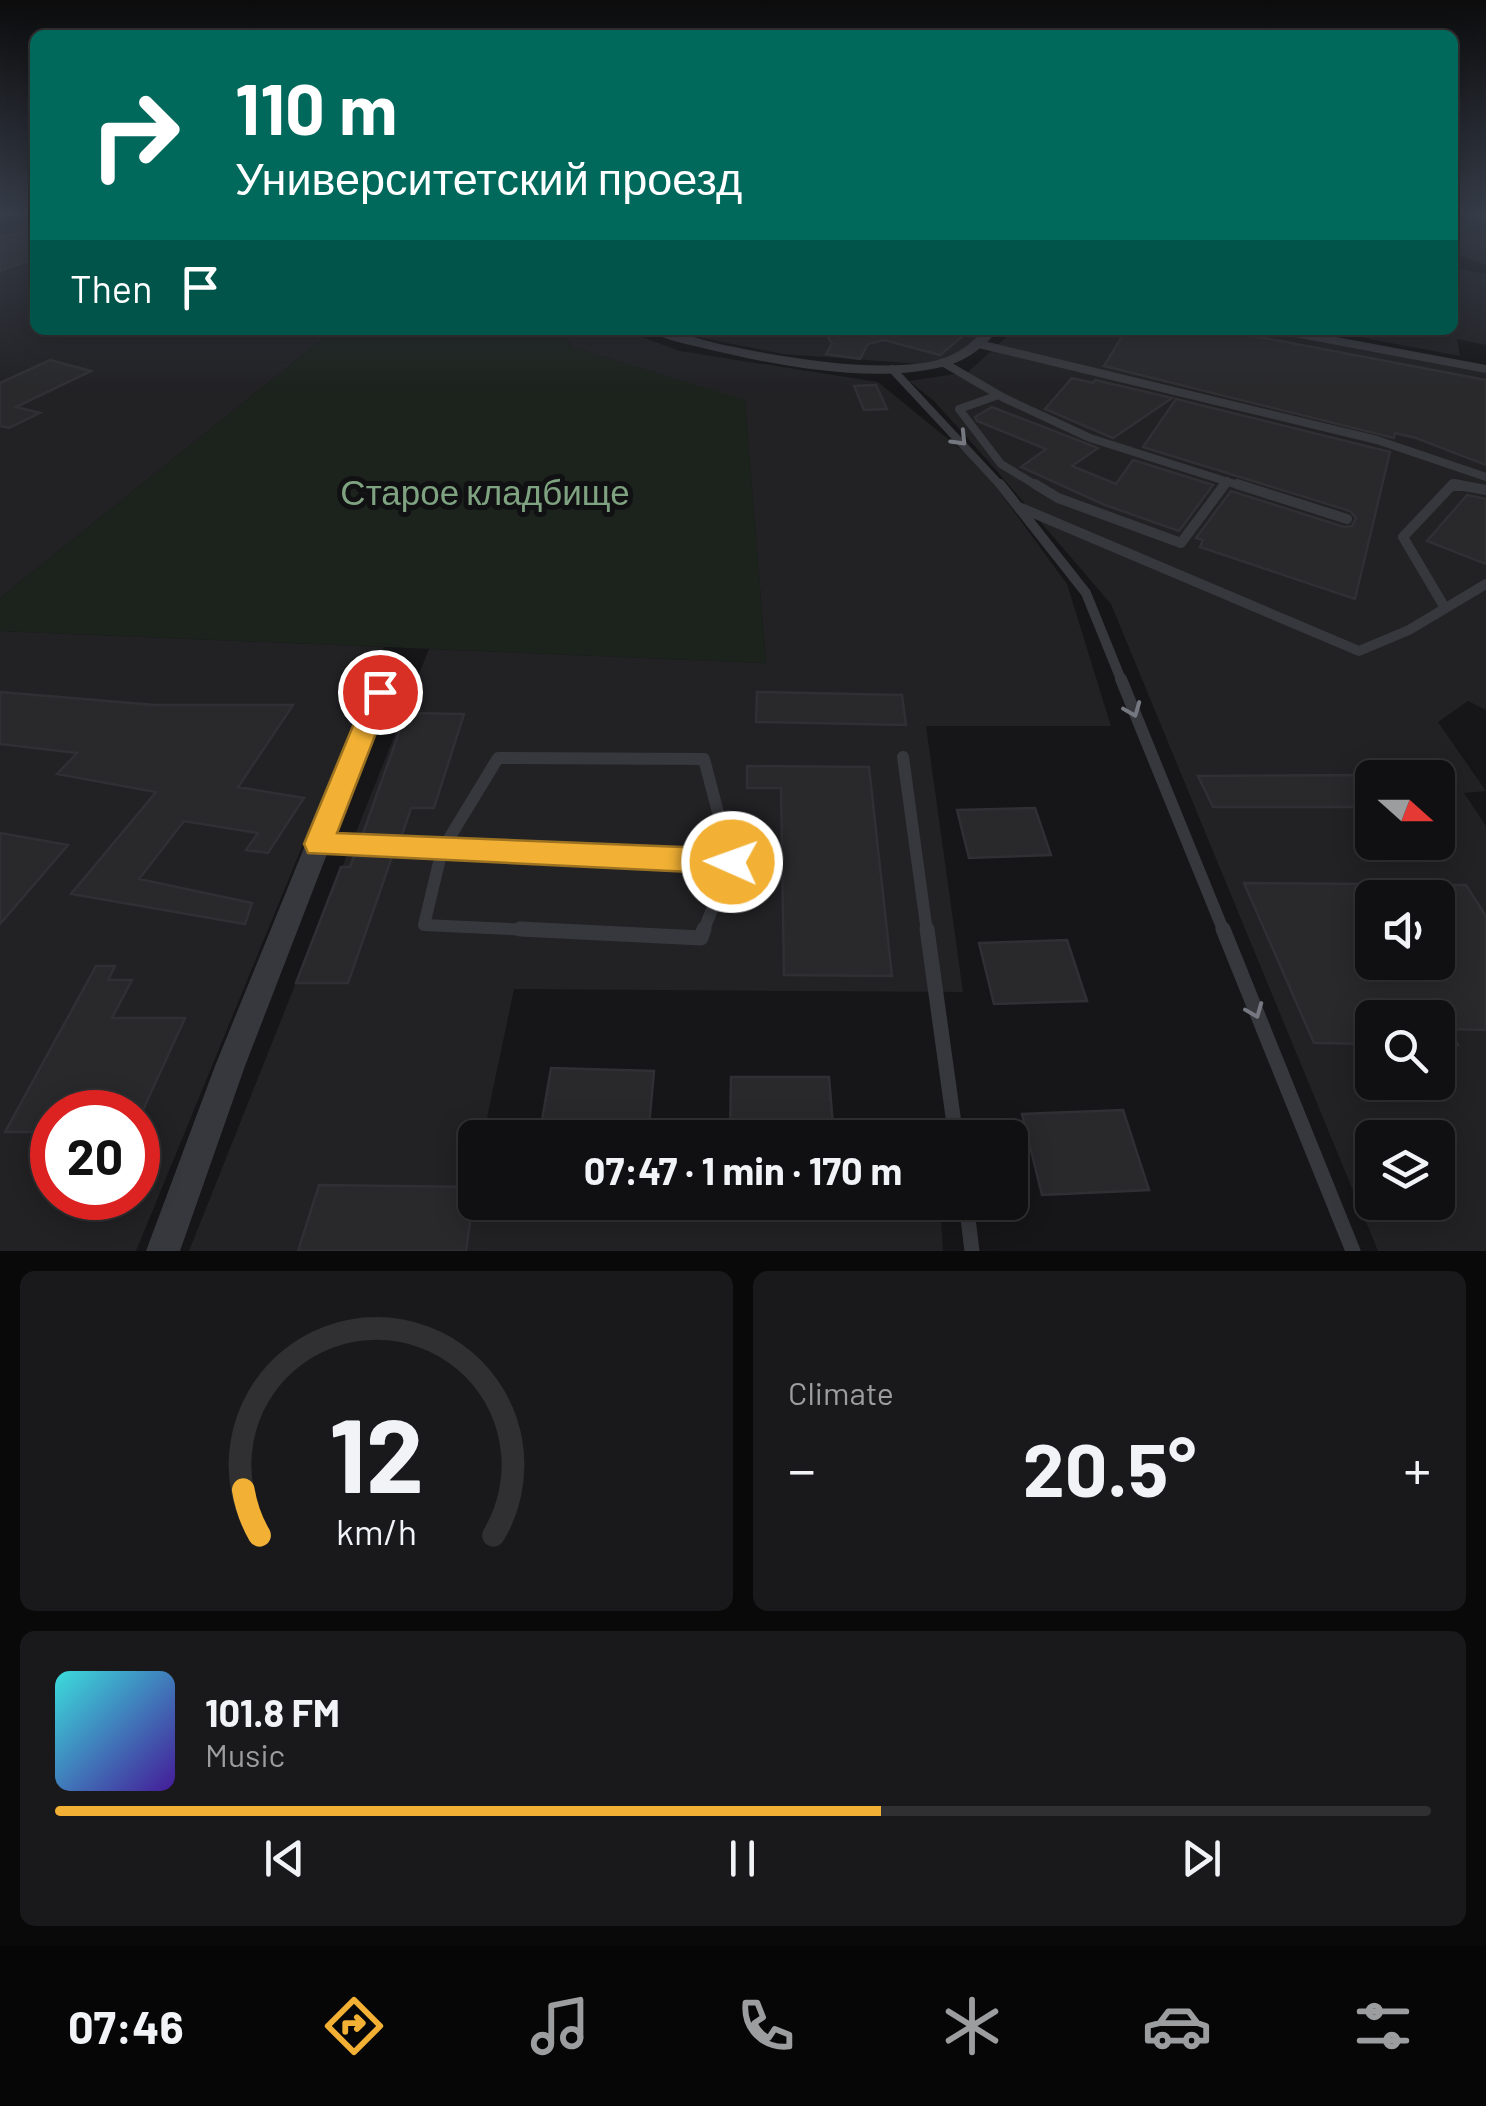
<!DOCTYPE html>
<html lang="en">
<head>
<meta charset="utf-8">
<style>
  :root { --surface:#101012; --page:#19191b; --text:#f1f3f6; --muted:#9c9d9f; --line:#303032; --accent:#f2b134 }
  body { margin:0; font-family:Barlow,sans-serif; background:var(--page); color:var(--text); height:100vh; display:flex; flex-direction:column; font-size:38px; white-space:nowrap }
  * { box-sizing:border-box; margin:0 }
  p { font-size:32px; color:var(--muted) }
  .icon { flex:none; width:55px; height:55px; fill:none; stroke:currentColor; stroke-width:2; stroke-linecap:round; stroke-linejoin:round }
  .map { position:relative; height:1251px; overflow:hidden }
  .drawer { display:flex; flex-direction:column; gap:20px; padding:20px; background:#09090a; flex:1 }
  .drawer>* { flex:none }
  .banner { position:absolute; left:30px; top:30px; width:1428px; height:305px; border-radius:15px; box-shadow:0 5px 25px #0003,0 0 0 2px var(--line); background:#00695c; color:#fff; overflow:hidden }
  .needle { width:65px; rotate:111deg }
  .tools { position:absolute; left:1355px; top:760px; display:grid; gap:20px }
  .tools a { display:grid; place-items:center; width:100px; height:100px; border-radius:15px; background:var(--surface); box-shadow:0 5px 25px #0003,0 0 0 2px var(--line); font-size:50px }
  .speed { position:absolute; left:30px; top:1090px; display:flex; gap:20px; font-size:50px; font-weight:700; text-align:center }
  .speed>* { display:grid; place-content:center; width:130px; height:130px; border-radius:50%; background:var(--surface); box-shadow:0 5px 25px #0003,0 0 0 2px var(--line); line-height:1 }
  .speed .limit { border:15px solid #d22; background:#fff; color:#111 }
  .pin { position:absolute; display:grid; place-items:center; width:85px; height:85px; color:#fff; margin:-42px; border:5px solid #fff; border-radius:50%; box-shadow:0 2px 10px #0007 }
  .me { position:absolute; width:110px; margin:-55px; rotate:272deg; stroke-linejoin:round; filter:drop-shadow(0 0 8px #0008) }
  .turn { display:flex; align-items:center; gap:35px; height:210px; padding:0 40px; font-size:45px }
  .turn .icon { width:130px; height:130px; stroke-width:2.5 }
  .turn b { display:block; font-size:70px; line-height:85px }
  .then { display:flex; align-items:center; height:95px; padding:0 40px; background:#0003; gap:20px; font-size:38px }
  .big { font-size:75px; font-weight:700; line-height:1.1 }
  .drawer .card { flex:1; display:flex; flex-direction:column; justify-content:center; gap:15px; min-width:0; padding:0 35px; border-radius:15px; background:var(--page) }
  .drawer .dial { align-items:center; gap:0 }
  .dial svg { height:260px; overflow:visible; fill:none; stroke:var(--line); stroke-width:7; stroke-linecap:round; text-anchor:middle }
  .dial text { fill:var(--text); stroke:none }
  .song { display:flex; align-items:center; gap:30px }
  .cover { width:120px; height:120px; border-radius:15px; background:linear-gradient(135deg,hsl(180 70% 55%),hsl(260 70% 35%)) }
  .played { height:10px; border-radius:5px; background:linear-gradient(90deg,var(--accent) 60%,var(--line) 60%) }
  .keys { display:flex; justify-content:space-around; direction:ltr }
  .heat { display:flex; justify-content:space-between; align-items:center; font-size:55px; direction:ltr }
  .drawer .tiles { flex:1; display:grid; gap:20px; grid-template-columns:1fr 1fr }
  .card:last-child { grid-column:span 2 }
  .trip { position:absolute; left:458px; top:1120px; width:570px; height:100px; border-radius:15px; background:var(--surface); box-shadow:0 5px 25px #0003,0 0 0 2px var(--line); font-weight:700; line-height:100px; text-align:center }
  .tab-bar { display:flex; height:160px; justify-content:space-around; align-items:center; background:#060607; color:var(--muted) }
  .tab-bar .icon { width:70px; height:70px }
  .tab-bar .current { color:var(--accent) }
  .tab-bar b { font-size:45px; color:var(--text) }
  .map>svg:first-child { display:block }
  .built { fill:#222225; fill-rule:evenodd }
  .green { fill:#1c231d }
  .building { fill:#29292c; stroke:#303034; stroke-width:2.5 }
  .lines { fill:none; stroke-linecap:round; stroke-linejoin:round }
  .lane-far3 { stroke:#37383d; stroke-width:8 }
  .lane-far2 { stroke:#37383d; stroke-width:10 }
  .lane-far1 { stroke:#37383d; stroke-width:12 }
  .lane { stroke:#37383d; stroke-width:15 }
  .street { fill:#37383d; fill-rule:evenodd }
  .oneway { stroke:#757881 }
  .route { fill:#f2b134; stroke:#9d7322; stroke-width:2.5 }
  .labels { text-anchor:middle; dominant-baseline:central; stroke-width:10; stroke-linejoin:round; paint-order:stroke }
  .park-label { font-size:35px; fill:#7fa381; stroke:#111113 }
</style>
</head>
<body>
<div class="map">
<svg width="1486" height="1251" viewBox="0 0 1486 1251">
  <rect width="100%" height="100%" fill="#161618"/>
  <path class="built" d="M1452 214H1486V265L1453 253Z
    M35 224V330H334L0 598V229Z
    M1453 268 1486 274V345L1457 339 1460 356 1354 336 1349 330H1452Z
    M562 330H623L680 351 878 382 980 465 1067 584 1111 726H926L963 992 514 989 483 1137 475 1138V1202L940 1203 943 1251H189L429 649 766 663 745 401 572 347Z
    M663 330H989L964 357 934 365 783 354Z
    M1014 330H1258L1486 372V710L1468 701 1438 722 1486 791 1464 793 1486 826V1251H1378L1111 604 989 462 934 401 909 381 968 372ZM1372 778H1438V842H1372ZM1372 898H1438V962H1372ZM1372 1018H1438V1082H1372ZM1372 1138H1438V1202H1372Z
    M0 631 384 647 136 1251H0ZM52 1112H138V1198H52Z"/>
  <path class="green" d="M334 330H562L572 347 745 400 766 663 0 631V598Z"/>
  <path class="building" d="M35 230V258L0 271V237Z
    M824 330H970L940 355 884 340 868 344 860 359 826 354 832 344Z
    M1126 330H1222L1486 380V465L1416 438 1395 433 1394 438 1104 366Z
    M50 360 91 371 16 407 40 413 9 428 0 426V383Z
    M1072 378 1093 383 1095 380 1172 398 1113 438 1045 409Z
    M876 385 887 409 864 410 854 386Z
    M1176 399 1390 452 1355 599 1200 547 1203 540 1196 538 1231 491 1344 527 1352 526 1356 518 1350 511 1143 447Z
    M992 407 1098 448 1072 466 1116 484 1133 460 1213 485 1179 531 1105 505 1021 467 1046 449 977 421 975 417Z
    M1467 495 1486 499V564L1427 541Z
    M0 692 155 705H293L238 787 304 798 268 853 246 850 258 833 184 821 139 879 252 903 245 924 71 894 156 792 57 774 77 753 0 744Z
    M757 692 902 695 906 725 756 722Z
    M406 713 464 714 434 808H411L401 838 362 836Z
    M747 766 869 767 892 976 784 975 781 788H747Z
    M1372 775V807H1213L1198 776Z
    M1035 808 1051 855 969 858 957 810Z
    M0 833 68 845 0 924Z
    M354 856 392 857 348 983H296L341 867H350Z
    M1244 883 1372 884V962H1438V885H1466L1486 916V1030L1450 1029 1458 1045H1438V1018H1372V1044L1314 1043Z
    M1067 940 1087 1001 994 1004 979 943Z
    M96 966H115L108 980H132L112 1018H185L142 1112H52V1132H5Z
    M551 1068 654 1071 648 1138H539Z
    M731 1077H829L834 1138H730Z
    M1123 1110 1149 1190 1042 1195 1022 1114Z
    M319 1185 475 1187 466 1251H298Z"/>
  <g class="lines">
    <path class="lane-far3" d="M979 344 1377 440 1486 477
      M944 363 1004 398 1090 438 1244 487
      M892 369 1002 487
      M999 395 959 409 1001 464 1039 487
      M1223 487 1227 481
      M1450 487H1468"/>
    <path class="lane-far2" d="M1000 484 1086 593 1122 682
      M1035 484 1058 498 1181 543 1225 484
      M1237 484 1347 519
      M1454 484 1486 490
      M1019 507 1359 651 1409 630 1486 584
      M1445 608 1403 537 1453 484"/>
    <path class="lane-far1" d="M1121 679 1224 932
      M903 757 927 932
      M319 844 731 862
      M573 932 424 925 442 850 498 758 704 759 731 862 703 932"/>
    <path class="lane" d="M520 929 701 938 704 929
      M927 929 956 1138
      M1223 929 1353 1251
      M966 1202 972 1251"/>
    <path class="street" d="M649 330C675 330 698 339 724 345 781 357 892 377 947 357 962 351 973 341 985 330H998C985 346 969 359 949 365 876 386 772 365 699 347 682 343 662 339 649 330Z
      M1272 330H1299L1486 365V373L1278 334Z
      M379 683 387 686 390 691 245 1066 180 1251H146L215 1066 368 691 371 686Z"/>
  </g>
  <defs><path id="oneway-chevron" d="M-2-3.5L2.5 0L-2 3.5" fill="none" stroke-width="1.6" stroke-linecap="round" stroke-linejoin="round" transform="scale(2.5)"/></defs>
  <g class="oneway">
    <use href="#oneway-chevron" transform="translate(960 439) rotate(46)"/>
    <use href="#oneway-chevron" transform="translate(1133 710) rotate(68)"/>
    <use href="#oneway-chevron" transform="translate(1255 1011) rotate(68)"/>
  </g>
  <linearGradient id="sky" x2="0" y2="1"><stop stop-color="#0c0c0d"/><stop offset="0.55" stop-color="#363c48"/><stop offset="1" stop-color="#363c48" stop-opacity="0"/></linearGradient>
  <rect width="1486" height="389" fill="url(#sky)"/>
  <path class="route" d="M380 683 392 692 337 833 732 849 742 853 746 862 742 870 732 874 308 853 304 844 367 692Z"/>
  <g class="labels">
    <g class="park-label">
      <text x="485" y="491">Старое кладбище</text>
    </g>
  </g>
</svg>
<div class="tools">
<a><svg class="needle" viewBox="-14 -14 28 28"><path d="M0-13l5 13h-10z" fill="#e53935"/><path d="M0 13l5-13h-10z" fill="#9c9d9f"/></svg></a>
<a><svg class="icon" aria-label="sound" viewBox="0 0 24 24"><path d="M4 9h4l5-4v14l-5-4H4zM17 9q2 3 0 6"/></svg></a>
<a><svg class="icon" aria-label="search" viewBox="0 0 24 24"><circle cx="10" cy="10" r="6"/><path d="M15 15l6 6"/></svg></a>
<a><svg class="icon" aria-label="layers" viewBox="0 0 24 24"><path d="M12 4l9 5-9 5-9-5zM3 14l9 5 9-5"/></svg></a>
</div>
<div class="speed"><div class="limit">20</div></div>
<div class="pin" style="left:380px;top:692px;background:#d93025"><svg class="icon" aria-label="arrive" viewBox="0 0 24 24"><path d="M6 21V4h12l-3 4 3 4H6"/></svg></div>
<svg class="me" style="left:732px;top:862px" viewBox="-20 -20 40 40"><circle r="17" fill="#f2b134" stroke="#fff" stroke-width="3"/><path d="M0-11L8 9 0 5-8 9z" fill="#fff"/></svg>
<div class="trip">07:47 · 1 min · 170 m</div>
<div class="banner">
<div class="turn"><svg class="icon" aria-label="right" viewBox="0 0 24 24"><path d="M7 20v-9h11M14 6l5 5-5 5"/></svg><div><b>110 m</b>Университетский проезд</div></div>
<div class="then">Then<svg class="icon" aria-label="arrive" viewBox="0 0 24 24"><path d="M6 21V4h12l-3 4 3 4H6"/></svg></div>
</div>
</div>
<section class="drawer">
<div class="tiles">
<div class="card dial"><svg viewBox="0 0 100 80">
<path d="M14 69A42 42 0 1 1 86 69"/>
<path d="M14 69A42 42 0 0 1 9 55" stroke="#f2b134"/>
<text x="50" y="56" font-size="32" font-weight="700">12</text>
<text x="50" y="72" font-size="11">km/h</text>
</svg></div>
<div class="card"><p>Climate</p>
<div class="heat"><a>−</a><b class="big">20.5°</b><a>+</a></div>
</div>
<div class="card">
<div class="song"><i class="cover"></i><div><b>101.8 FM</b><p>Music</p></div></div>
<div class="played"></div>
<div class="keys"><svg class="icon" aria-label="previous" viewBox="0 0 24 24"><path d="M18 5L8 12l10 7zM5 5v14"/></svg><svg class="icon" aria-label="pause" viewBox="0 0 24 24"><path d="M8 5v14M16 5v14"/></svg><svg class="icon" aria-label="next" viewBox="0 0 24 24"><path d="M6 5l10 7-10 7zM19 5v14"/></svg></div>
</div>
</div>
</section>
<nav class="tab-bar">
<b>07:46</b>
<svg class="icon current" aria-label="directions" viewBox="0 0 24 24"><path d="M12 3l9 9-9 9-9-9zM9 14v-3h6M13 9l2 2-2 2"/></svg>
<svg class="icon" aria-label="music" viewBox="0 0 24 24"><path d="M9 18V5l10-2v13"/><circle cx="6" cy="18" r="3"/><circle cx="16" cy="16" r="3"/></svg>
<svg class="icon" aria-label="phone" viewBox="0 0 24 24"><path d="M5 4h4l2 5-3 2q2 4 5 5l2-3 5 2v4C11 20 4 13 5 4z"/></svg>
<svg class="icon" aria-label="climate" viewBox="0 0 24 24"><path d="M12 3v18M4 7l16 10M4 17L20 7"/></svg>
<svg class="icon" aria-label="car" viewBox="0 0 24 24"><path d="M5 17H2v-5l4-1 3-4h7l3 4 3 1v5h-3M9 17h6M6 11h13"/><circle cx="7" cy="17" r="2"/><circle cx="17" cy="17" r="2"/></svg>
<svg class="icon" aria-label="filters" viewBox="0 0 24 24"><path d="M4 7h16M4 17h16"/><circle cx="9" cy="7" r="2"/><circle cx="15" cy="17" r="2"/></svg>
</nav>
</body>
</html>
